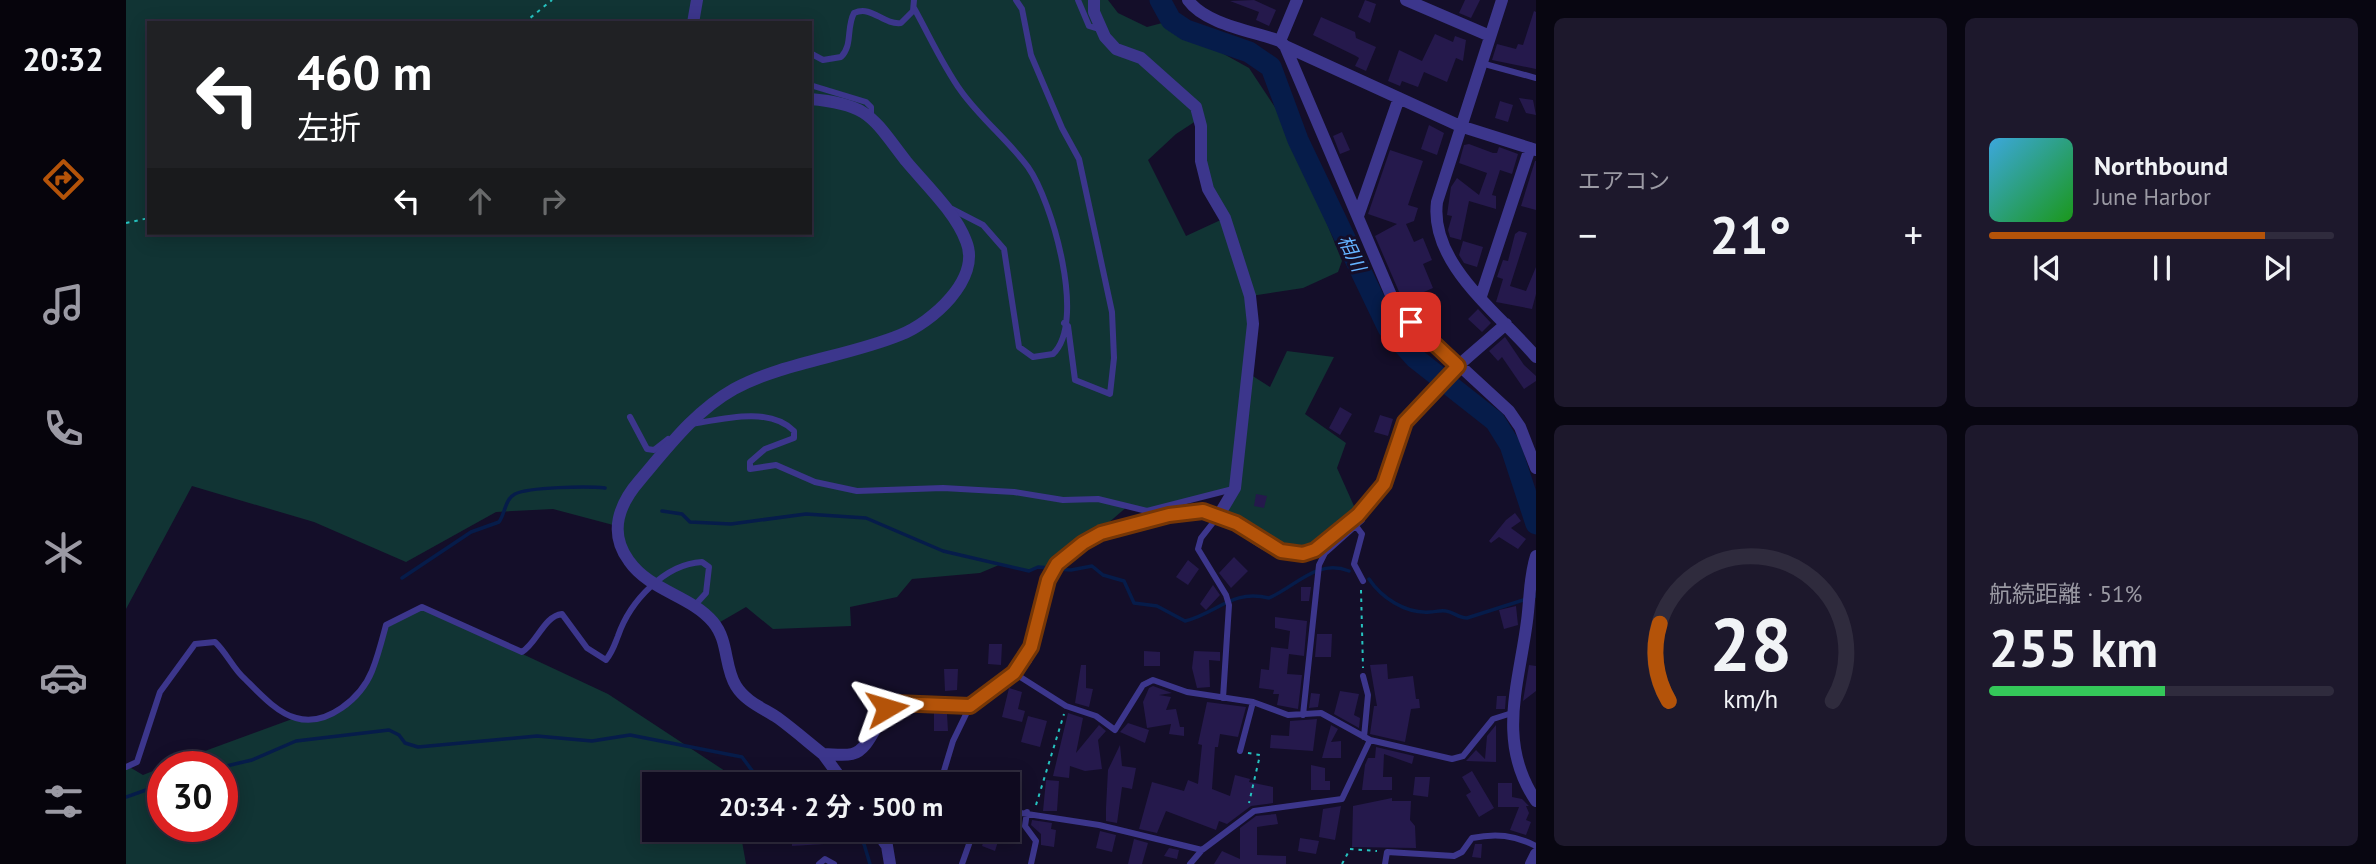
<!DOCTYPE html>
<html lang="ja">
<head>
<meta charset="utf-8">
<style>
  :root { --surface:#0f0a1f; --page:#1d182c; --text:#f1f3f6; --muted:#9b9aa4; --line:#2f2b3d; --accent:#b45309 }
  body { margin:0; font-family:"PT Sans","Noto Sans JP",sans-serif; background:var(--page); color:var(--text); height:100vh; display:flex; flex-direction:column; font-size:26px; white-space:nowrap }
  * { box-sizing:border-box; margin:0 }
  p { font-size:23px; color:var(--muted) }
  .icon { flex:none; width:38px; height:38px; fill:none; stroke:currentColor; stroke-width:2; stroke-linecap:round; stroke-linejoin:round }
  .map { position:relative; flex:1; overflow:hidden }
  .panel { display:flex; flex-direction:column; gap:18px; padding:18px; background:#080611; width:840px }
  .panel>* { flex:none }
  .top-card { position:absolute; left:21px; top:21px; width:665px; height:214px; border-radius:0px; box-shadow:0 4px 18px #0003,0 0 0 2px var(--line); background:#202124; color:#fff; overflow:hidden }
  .speed { position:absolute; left:21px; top:751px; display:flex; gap:14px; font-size:35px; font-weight:700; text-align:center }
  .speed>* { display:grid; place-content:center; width:91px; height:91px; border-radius:50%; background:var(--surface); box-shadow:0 4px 18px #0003,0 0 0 2px var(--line); line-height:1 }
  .speed .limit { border:10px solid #d22; background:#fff; color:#111 }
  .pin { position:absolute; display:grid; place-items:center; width:60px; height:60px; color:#fff; margin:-30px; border-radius:14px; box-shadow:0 4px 10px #0006 }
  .me { position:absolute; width:77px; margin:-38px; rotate:83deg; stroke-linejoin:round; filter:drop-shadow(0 0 5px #0008) }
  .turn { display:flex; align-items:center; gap:24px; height:147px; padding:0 35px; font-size:32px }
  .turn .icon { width:91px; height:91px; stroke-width:2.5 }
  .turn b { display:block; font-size:49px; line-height:60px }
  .lanes { display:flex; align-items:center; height:66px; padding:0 35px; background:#0003; justify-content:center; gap:35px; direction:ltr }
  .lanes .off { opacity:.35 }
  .big { font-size:52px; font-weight:700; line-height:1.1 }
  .panel .card { flex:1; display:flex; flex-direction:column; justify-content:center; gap:10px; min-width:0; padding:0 24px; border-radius:10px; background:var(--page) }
  .panel .dial { align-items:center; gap:0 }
  .dial svg { height:182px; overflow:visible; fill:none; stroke:var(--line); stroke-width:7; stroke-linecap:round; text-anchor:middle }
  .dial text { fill:var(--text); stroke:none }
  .song { display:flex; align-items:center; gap:21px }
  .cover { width:84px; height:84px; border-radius:10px; background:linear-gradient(135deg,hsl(200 70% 55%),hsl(120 70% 35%)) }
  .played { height:7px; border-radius:4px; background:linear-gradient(90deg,var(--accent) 80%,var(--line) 80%) }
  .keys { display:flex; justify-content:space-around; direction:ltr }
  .heat { display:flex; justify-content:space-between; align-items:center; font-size:38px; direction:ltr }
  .charge { height:10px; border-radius:5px; background:linear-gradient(90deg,#34c759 51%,var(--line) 0) }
  .panel .tiles { flex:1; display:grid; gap:18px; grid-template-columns:repeat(2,1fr) }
  .trip { position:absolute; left:516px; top:772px; width:378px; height:70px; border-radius:0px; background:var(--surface); box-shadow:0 4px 18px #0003,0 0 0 2px var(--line); font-weight:700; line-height:70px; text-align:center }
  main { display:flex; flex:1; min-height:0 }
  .dock { display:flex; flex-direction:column; width:126px; justify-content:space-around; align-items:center; background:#06040c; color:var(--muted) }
  .dock .icon { width:49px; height:49px }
  .dock .on { color:var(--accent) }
  .dock b { font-size:32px; color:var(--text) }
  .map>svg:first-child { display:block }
  .green { fill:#113434; fill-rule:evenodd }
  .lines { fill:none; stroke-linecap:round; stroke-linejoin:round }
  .stream { stroke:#061c4a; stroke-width:3.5 }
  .river { stroke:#061c4a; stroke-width:21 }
  .building { fill:#25194c }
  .path { stroke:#26c3c0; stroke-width:2; stroke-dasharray:3.5 5; stroke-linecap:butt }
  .lane { stroke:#3c368c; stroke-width:6 }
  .street { stroke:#3c368c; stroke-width:12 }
  .route-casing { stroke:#753606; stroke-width:18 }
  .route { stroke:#b45309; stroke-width:12 }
  .labels { text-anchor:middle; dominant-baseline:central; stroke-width:6; stroke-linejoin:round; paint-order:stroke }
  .water-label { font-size:19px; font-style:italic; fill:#64b2ff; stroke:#140e29 }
</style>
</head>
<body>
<main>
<nav class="dock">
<b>20:32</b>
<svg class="icon on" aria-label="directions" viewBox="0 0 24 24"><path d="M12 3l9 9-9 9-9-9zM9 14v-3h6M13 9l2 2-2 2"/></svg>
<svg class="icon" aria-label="music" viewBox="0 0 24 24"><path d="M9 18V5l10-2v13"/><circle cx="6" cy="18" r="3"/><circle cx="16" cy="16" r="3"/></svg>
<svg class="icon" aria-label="phone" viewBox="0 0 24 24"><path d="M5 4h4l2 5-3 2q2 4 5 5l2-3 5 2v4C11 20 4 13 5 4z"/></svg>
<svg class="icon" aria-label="climate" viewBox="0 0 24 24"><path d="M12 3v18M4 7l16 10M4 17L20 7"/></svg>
<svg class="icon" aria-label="car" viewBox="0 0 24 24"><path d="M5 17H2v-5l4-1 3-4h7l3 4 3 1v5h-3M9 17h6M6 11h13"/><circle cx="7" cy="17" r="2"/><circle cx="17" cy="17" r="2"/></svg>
<svg class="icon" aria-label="filters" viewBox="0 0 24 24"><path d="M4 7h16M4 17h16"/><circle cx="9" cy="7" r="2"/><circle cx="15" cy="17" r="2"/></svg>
</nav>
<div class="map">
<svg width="1410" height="864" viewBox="0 0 1410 864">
  <rect width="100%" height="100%" fill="#140e29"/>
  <path class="green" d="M0 0H982L992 13 1021 27 1040 22 1123 68 1162 127 1216 261 1212 272 1177 288 1125 296 1122 373 1144 387 1161 351 1208 357 1179 414 1220 443 1211 468 1232 515 1210 534 1166 554 1093 515 1108 489 1021 511 1003 505 929 569 912 567 903 571 873 565 854 573 786 579 771 597 724 607 725 626 647 629 620 607 589 625 502 561 491 526 427 509 370 512 280 562 188 522 66 486 0 609ZM23 23H684V233H23ZM1073 119 1082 189 1099 218 1060 236 1022 160 1050 134Z
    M296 607 482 694 602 773 605 784H528V830H614L620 864H0V765L17 775 37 767V826H96V766H38L169 718C202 722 229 702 245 673 253 659 256 640 260 625Z"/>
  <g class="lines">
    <path class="stream" d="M536 511 556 514 564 522 605 524 680 514 740 518 817 551 903 571 912 567 924 568
      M932 569 945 570 966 566 977 575 998 581 1008 603 1031 606 1059 621C1092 613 1105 589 1143 598 1170 586 1192 558 1223 571
      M276 578 345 532 373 522C379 514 379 499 389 494 403 487 462 486 479 488
      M1243 579C1255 597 1279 614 1304 612 1309 612 1314 610 1320 611 1328 612 1332 618 1341 618L1410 596
      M96 767 126 760 170 741 263 730 273 735 279 743 292 747 411 736 466 741 504 735 616 757 636 784
      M0 797 37 784
      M725 830 738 844 744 864"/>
    <path class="river" d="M1034 0 1045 20 1060 30 1123 52 1145 67 1172 140 1262 328 1289 358 1369 421 1384 445 1410 524"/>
  </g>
  <path class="building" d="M1128 0 1150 10 1143 26 1130 20 1133 12 1104 1Z
    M1239 0 1250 4 1244 23 1232 17Z
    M1339 0H1354L1345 18 1333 13Z
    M1408 11 1410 12V69L1366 60 1371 44 1390 49 1392 44 1397 45Z
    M1195 17 1229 32 1230 38 1250 47 1240 71 1229 66 1233 58 1230 56 1187 35Z
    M1309 34 1327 42 1329 36 1340 40 1337 61 1330 58 1321 82 1298 72 1292 87 1276 81 1274 86 1262 81 1273 50 1296 61Z
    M1393 98 1407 100 1410 115 1400 113Z
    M1374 101 1387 105 1382 122 1369 118Z
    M1303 125 1318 133 1311 155 1295 149Z
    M1216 132 1224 150 1214 154 1207 136Z
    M1343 144 1367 153H1371L1373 147 1392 154 1386 174 1374 170 1366 195 1370 196V209L1343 201 1335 240 1324 237 1322 230 1326 216 1321 215 1325 187 1331 178 1353 195 1361 173 1333 163 1338 145Z
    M1264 150 1297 161 1282 205 1292 208 1288 221 1280 224 1288 242 1297 238 1306 260 1297 264 1307 288 1277 301 1249 236 1271 224 1242 214Z
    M1409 161H1410V210L1395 206Z
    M1393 231 1401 233 1384 286 1400 291 1410 267V294L1406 309 1370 302 1377 279 1371 277 1377 260 1382 261 1389 234Z
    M1337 241 1357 247 1351 267 1338 263 1333 255Z
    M1352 309 1365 323 1356 332 1342 319Z
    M1379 337 1398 365 1410 376V381L1398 389 1376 357 1372 361 1363 351Z
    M1214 407 1226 414 1214 435 1203 428Z
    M1254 415 1267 419 1262 436 1248 432Z
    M1130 494 1141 496 1138 508 1128 506Z
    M1389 513 1395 521 1385 528 1400 539 1392 549 1373 537 1365 543 1363 541 1380 520Z
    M1108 557 1122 571 1105 588 1093 573Z
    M1062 560 1073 569 1062 585 1050 577Z
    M1087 585 1094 595 1080 610 1074 604Z
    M1175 587H1185L1183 601H1175Z
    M1390 606 1392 625 1378 629 1373 610Z
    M1149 617 1181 621 1178 656 1163 654 1161 674 1176 675 1172 709 1151 705 1153 694H1147L1148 690 1133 688 1135 669 1143 670 1145 647 1162 649 1164 631 1149 628Z
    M1191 634H1206L1205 657H1189Z
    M863 644H876L875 665 862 664Z
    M1018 651 1034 652V666H1018Z
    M1068 651 1094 652V661L1083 660 1084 687 1071 688 1066 668Z
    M1261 664 1262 679 1287 676 1290 699H1293L1294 708 1285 709 1279 742 1244 734 1248 706H1251L1244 665Z
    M955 665H960V688L967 689 963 707 949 703Z
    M1403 665 1410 666V691L1397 701Z
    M818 669H832L831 690 819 691Z
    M1027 686 1046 693 1033 695 1045 697 1040 710 1050 709 1054 727H1058V736L1043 734 1045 724 1021 728 1017 702 1023 688Z
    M883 688 896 692 892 709 899 711 896 722 876 717Z
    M1214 691 1233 694 1228 715 1234 718 1233 728 1208 714Z
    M1185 693 1194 694 1192 707 1183 708Z
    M1371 696H1380L1379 709H1370Z
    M1081 702 1120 707 1112 737 1094 734 1092 747H1089L1086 789 1104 796 1109 775 1124 779 1123 782 1147 787V803L1125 806 1101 824 1093 821 1090 830 1040 811 1031 833 1013 829 1026 782 1058 791 1062 780 1072 784 1076 745 1072 744Z
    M808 713 821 714 822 731H808Z
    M942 713 957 718 950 753 973 725 980 731 972 740 976 769 959 771 944 766 943 778 927 776Z
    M902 716 921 721 914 747 895 742Z
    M1191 719 1187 751 1144 748 1145 735 1163 736 1164 721Z
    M1002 723 1023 730 1019 743 994 732Z
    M1205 725 1212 729 1205 742 1215 741V758H1196Z
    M1370 725V762L1340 761 1350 750 1359 759 1361 736Z
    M994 745 996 766 1010 768 1006 789 996 787 991 823 980 821V808L982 770Z
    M1250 747 1288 756 1286 764 1258 754 1257 777H1266V790H1236L1239 765 1242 758H1249Z
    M1185 765 1199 768V781H1204V790H1185Z
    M1346 771 1368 808 1353 817 1340 795 1345 792 1336 777Z
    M1289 777H1304L1302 797 1287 795Z
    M920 780 933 781 931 811H917Z
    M1372 783H1386V797L1396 799 1403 806H1400L1403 813 1400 820 1405 822 1400 835 1384 830 1393 807H1372Z
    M1266 798V801H1285L1284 820 1289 826 1290 848 1226 847 1227 806Z
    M1215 806 1209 840 1193 837 1197 809Z
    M1150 814 1152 824 1131 827V855L1160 856V864H1088L1096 851 1114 859V828L1130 816Z
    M906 820 926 823 925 829 930 830 928 847 915 845V834L905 825Z
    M696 830 698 844 666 846V831Z
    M861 831 874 835 869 851 856 846Z
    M974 831 990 835 986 852 970 848Z
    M1174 838 1193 841 1190 854 1172 851Z
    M1008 839 1022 843 1016 864H1002Z
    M1349 844H1356L1355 858 1346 857Z
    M1043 848 1053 850 1051 859 1038 856Z"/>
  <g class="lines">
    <path class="path" d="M398 23 426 0
      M0 223 23 218
      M1235 590 1237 668
      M1122 753 1134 755 1123 803
      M910 805 938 714
      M1216 864 1224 849 1251 851"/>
    <path class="lane" d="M890 0 896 9 905 55 936 128 953 159 986 312 988 358 984 394 949 380 942 326 938 323
      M952 0 963 26 976 30
      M788 8C803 35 817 66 835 91 855 119 882 140 902 167 926 201 961 322 927 354L907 357 893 347 878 249 857 225 826 209
      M684 53 697 60 715 57C727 45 720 28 728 13 746 5 757 25 775 23L787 11 788 0
      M1355 63 1410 78
      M684 85 740 102 745 107V115
      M504 417 521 449 528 450 542 439
      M566 424C596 419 643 406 668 431V438L639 449 624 462V469L650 465 689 482 731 491 817 488 888 492 937 500 972 499 1021 511 1107 489
      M1093 515 1075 538 1072 549 1100 595 1103 605 1097 698
      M1230 526 1236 534 1228 564 1237 581
      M888 673 940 706 970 716 989 730 1017 685 1027 680 1061 692 1127 702 1162 715 1195 713 1244 740 1326 759 1337 756 1367 719 1386 713
      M1237 676 1242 695 1238 737
      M1177 715 1193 565 1199 553 1236 520 1232 515
      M1114 751 1127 702
      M0 767 11 762 34 692 69 644 89 642C101 653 107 669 119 679 133 693 151 713 170 718 201 727 235 698 246 671 252 656 256 640 260 625L296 607 396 652C411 643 418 616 436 614L461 648 480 660C487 651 488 646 492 636 504 601 539 564 576 562L583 567 580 593 570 604
      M814 784 827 741 844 706
      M882 811 973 825 1076 850
      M901 812 899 826 910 841 905 864
      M761 846 775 830
      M693 864 699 859 708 864
      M836 864 848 830
      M1064 864 1076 850 1128 811 1216 799 1244 740
      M1259 864 1261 852 1328 856 1336 852 1346 838C1370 833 1388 835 1410 846"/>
    <path class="street" d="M1062 0C1079 24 1126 31 1154 41L1159 46 1334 126 1410 150
      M1280 0 1364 36
      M1376 0 1311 202C1303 264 1374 314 1410 357
      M567 23 571 0
      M1154 41 1171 0
      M1159 46 1270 307 1383 411 1394 427 1410 468
      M684 99C743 104 746 117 780 161 800 185 829 212 840 241 856 279 805 323 774 335 720 357 658 362 608 389 569 411 542 447 514 480 493 504 482 533 503 561 524 591 564 595 587 622 603 641 598 667 610 686 620 702 637 708 652 718 667 729 682 742 697 754
      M1232 216 1273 98
      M1355 296 1404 148
      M1093 515C1117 526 1141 553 1168 554 1196 555 1246 506 1258 482 1267 463 1268 439 1280 421 1299 391 1352 349 1380 324
      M1410 556C1403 578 1404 599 1401 621 1393 684 1370 742 1410 801
      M719 784 697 754C706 754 717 756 726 754 745 750 752 714 768 703L844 706 888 673 900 660 905 647 922 580 931 564 957 543 975 533 1057 512 1077 511 1093 515 1109 488 1127 324 1124 296 1099 218 1082 189 1075 161V126L1070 107 1015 58 990 49 979 37 968 12V0
      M750 830 761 846 764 864
      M1405 864 1410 854"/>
  </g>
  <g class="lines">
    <g class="route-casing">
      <path id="route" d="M761 708 768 703 844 706 888 673 905 647 922 580 931 564 957 543 975 533 1043 515 1077 511 1110 523 1155 551 1177 554 1189 550 1232 515 1258 484 1279 422 1332 366 1285 322"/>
    </g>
    <use href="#route" class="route"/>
  </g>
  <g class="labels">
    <g class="water-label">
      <text transform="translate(1226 253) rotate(64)">相川</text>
    </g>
  </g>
</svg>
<div class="speed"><div class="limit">30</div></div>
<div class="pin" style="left:1285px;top:322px;background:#d93025"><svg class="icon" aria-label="arrive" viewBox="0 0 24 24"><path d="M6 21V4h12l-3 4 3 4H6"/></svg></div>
<svg class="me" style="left:761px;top:708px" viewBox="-20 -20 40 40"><path d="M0-17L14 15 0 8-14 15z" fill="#b45309" stroke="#fff" stroke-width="4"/></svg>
<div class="trip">20:34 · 2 分 · 500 m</div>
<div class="top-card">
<div class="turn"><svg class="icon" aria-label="left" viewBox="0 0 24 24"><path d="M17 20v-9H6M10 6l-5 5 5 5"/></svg><div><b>460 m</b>左折</div></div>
<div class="lanes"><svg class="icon" aria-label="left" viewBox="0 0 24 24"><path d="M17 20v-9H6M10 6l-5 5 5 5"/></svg><svg class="icon off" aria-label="ahead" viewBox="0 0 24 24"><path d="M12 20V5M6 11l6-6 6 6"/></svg><svg class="icon off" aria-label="right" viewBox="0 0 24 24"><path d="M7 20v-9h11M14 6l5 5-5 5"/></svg></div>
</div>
</div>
<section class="panel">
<div class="tiles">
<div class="card"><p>エアコン</p>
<div class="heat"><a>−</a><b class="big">21°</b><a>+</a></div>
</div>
<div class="card">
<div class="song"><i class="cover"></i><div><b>Northbound</b><p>June Harbor</p></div></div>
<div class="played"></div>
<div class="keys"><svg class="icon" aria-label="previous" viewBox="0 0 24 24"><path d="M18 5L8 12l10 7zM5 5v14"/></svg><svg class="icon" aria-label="pause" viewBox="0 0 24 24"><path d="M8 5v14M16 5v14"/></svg><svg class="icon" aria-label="next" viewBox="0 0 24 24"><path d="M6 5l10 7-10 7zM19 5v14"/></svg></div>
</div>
<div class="card dial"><svg viewBox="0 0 100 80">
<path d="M14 69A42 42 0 1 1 86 69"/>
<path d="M14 69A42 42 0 0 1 10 35" stroke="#b45309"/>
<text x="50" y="56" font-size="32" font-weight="700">28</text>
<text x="50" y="72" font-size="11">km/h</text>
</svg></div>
<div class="card"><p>航続距離 · 51%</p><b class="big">255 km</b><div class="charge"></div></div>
</div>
</section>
</main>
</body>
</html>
